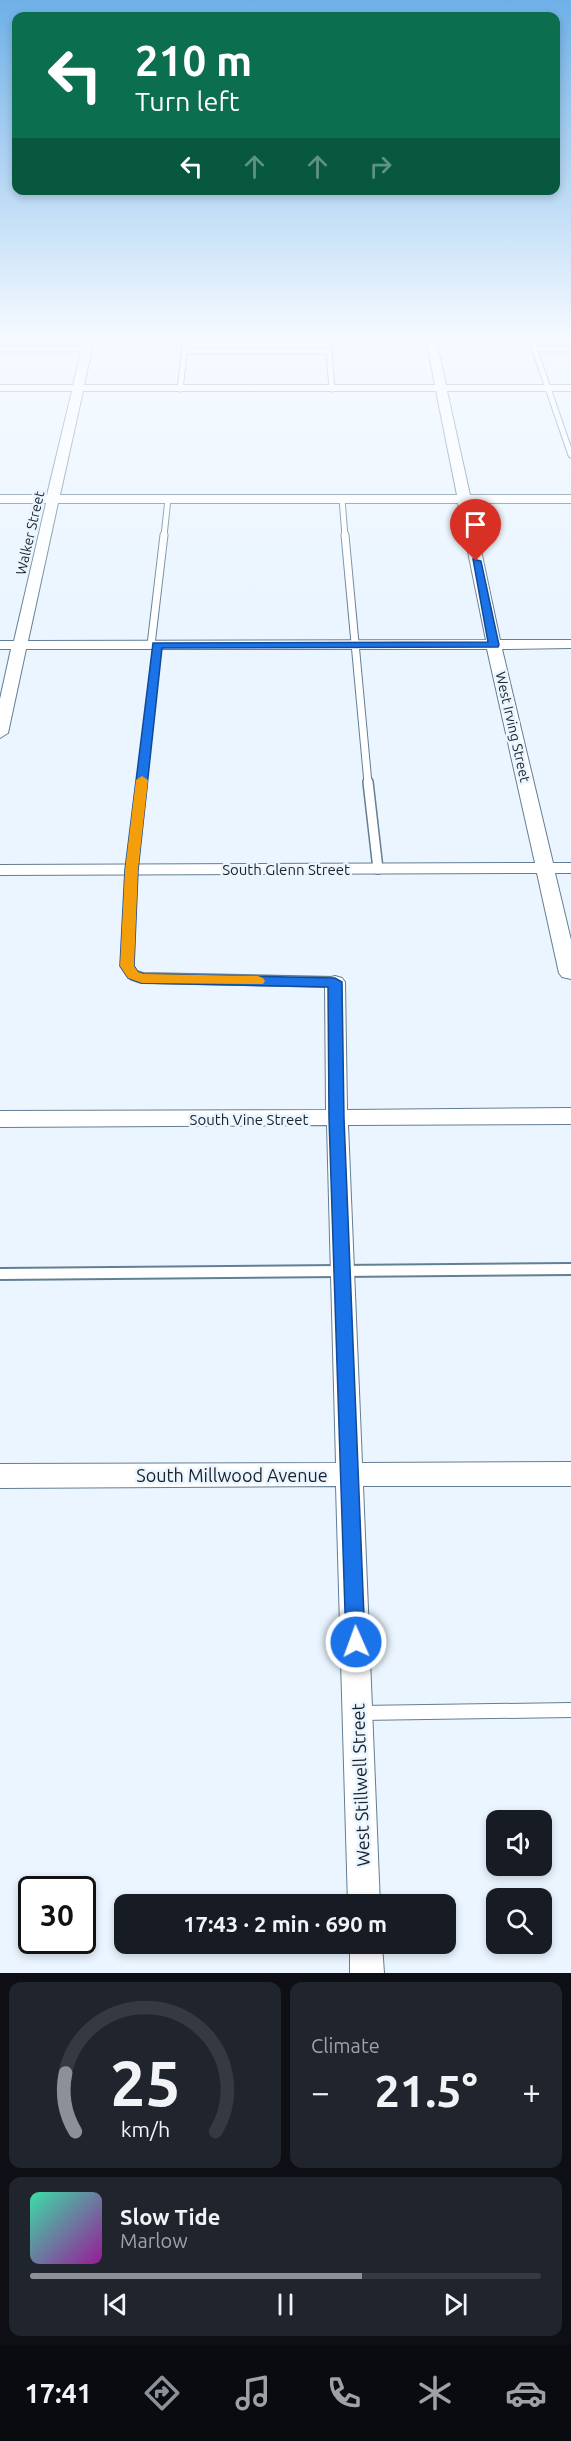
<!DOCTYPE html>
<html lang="en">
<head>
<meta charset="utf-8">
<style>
  :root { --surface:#171b24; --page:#20242c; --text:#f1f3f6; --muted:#9ea1a6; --line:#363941; --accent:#8c9099 }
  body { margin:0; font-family:Ubuntu,sans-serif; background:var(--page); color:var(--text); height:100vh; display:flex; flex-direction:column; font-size:22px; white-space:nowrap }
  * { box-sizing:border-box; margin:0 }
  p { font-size:20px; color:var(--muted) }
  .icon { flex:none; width:33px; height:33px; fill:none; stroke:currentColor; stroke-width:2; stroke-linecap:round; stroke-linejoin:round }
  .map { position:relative; height:1973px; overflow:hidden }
  .sheet { display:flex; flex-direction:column; gap:9px; padding:9px; background:#0d0f14; flex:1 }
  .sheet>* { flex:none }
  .hud { position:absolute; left:12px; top:12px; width:548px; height:183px; border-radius:12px; box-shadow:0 3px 9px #0003; background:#0b6e4f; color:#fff; overflow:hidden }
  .buttons { position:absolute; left:486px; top:1810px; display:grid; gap:12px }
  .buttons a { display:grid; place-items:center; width:66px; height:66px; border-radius:12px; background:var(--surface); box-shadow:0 3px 9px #0003; font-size:30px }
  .speed { position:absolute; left:18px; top:1876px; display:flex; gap:12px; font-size:30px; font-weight:700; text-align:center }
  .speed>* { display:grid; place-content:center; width:78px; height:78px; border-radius:50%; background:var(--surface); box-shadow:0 3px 9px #0003; line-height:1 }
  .speed .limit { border:3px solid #111; border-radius:9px; background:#fff; color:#111 }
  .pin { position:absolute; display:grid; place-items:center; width:51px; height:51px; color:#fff; margin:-62px -26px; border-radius:50% 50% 50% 0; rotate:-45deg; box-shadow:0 0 6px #0007 }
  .pin .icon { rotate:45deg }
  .me { position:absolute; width:66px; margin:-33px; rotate:358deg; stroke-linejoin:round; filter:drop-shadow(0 0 4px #0008) }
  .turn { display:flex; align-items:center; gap:21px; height:126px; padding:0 24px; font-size:27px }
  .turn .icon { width:78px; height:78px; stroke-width:2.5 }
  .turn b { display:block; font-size:42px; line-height:51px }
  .lanes { display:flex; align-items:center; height:57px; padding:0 24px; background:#0003; justify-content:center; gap:30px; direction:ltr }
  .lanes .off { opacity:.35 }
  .big { font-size:45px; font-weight:700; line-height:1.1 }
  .sheet .card { flex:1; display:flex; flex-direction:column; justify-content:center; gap:9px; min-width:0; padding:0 21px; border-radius:12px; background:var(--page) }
  .sheet .dial { align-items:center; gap:0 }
  .dial svg { height:156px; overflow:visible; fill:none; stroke:var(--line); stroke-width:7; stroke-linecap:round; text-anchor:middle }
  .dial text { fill:var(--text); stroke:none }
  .song { display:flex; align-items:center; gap:18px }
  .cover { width:72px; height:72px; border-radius:9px; background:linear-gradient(135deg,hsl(160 70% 55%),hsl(300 70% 35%)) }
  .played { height:6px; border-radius:3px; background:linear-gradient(90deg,var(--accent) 65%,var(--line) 65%) }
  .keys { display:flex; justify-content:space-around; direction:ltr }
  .heat { display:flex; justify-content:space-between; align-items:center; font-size:33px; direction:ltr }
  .sheet .tiles { flex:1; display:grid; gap:9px; grid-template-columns:1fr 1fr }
  .card:last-child { grid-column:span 2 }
  .trip { position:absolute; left:114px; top:1894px; width:342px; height:60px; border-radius:12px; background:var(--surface); box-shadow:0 3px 9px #0003; font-weight:700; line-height:60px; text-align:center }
  .tab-bar { display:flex; height:96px; justify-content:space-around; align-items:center; background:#090b0e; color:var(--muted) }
  .tab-bar .icon { width:42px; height:42px }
  .tab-bar .on { color:var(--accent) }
  .tab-bar b { font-size:27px; color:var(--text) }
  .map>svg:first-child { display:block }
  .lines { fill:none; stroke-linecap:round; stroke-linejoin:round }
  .service-far4-casing { stroke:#647e93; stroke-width:7 }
  .service-far3-casing { stroke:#647e93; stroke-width:9 }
  .service-far2-casing { stroke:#647e93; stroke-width:12 }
  .service-far1-casing { stroke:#647e93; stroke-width:14 }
  .service-casing { stroke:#647e93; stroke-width:16 }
  .minor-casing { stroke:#647e93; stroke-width:2 }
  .service-far4 { stroke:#fff; stroke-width:5 }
  .service-far3 { stroke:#fff; stroke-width:7 }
  .service-far2 { stroke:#fff; stroke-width:9 }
  .service-far1 { stroke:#fff; stroke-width:10 }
  .service { stroke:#fff; stroke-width:14 }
  .minor { fill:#fff; fill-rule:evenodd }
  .route { fill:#1a73e8; stroke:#114b97; stroke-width:1.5 }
  .slow { fill:#f59e0b }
  .labels { text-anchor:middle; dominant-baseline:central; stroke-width:5; stroke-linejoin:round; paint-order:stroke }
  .far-street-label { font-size:14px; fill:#18232b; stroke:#eaf5ff }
  .street-label { font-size:15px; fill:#18232b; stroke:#eaf5ff }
  .near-street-label { font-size:18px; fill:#18232b; stroke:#eaf5ff }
</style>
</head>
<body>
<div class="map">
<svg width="571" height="1973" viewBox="0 0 571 1973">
  <rect width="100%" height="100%" fill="#eaf5ff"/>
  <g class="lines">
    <g class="service-far4-casing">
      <path id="service-far4" d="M328 339 332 389
        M531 339 571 455
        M0 349H87
        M534 349H571
        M185 351H329
        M180 389 186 339
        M342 499 345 536
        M164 536 168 499"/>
    </g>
    <g class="service-far3-casing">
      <path id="service-far3" d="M345 535 368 783
        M151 645 164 535
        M142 783 157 645"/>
    </g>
    <g class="service-far2-casing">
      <path id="service-far2" d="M142 782 132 870 127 966 133 975 142 978 335 982
        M368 782 378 869"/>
    </g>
    <g class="service-far1-casing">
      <path id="service-far1" d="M0 1274 571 1269"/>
    </g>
    <g class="service-casing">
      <path id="service" d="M360 1713 571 1710"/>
    </g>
    <g class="minor-casing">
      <path id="minor" d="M84 339H94L84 385H435L426 339H436L446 385H571V391H447L470 495H571V503H471L500 640H571V648L502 649 553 863H571V873H555L571 940V979L562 977 559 973 537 873 0 875V865L535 863 487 649H26L8 733 0 738V699L11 649H0V641H14L46 503H0V495H47L72 391H0V385H73ZM83 391H436L457 495H60ZM58 503H458L486 640 28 641Z
        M335 976 342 978 345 982 347 1110 571 1108V1124L348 1125 362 1463 571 1462V1486H363L380 1905H348L336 1486 0 1488V1464L336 1463 327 1125 0 1127V1111L326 1110 325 982 328 978Z
        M350 1944H382L384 1973H350Z"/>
    </g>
    <use href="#service-far4" class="service-far4"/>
    <use href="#service-far3" class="service-far3"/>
    <use href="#service-far2" class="service-far2"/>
    <use href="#service-far1" class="service-far1"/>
    <use href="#service" class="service"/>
    <use href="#minor" class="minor"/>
  </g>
  <linearGradient id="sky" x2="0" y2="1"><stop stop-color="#6eb0e7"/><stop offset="0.55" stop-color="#f6faff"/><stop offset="1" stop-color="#f6faff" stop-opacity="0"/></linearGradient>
  <rect width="571" height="616" fill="url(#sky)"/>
  <path class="route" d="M473 559 481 561 499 645 498 647 162 648 138 870 134 966 138 972 144 974 335 978 342 982 344 1118 365 1642 363 1649 356 1652 348 1649 346 1642 329 1118 328 987 142 983 128 978 120 966 125 870 153 643 488 642Z"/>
  <path class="slow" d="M142 776 148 780 138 870 134 966 138 972 144 974 258 976 263 978 265 981 263 984 142 983 128 978 120 966 125 870 136 780Z"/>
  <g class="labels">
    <g class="far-street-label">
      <text transform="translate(30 533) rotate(-77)">Walker Street</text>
      <text transform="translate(513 727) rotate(77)">West Irving Street</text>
    </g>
    <g class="street-label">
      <text x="286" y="869">South Glenn Street</text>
      <text x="249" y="1119">South Vine Street</text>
    </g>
    <g class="near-street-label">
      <text x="232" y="1475">South Millwood Avenue</text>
      <text transform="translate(360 1785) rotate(-92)">West Stillwell Street</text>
    </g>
  </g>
</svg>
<div class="buttons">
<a><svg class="icon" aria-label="sound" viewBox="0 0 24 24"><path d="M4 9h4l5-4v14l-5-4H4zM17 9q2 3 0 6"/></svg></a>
<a><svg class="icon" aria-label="search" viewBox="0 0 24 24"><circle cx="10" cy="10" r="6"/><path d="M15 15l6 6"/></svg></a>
</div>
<div class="speed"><div class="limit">30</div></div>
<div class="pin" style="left:476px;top:561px;background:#d93025"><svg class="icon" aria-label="arrive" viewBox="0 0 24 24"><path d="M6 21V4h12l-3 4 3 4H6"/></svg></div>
<svg class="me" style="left:356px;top:1642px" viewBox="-20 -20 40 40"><circle r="17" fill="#1a73e8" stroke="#fff" stroke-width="3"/><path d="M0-11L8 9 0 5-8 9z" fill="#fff"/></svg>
<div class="trip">17:43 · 2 min · 690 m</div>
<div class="hud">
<div class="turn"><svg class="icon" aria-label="left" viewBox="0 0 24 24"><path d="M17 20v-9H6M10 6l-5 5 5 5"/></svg><div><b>210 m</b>Turn left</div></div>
<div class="lanes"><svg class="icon" aria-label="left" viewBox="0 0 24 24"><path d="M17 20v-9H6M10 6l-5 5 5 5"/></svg><svg class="icon off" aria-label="ahead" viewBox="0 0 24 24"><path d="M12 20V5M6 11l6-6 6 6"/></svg><svg class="icon off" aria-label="ahead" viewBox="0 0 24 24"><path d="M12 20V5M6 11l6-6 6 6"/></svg><svg class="icon off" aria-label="right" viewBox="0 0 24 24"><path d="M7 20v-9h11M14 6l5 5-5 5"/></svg></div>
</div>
</div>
<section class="sheet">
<div class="tiles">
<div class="card dial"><svg viewBox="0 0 100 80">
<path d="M14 69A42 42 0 1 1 86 69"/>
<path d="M14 69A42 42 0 0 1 9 39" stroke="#8c9099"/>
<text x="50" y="56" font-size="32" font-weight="700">25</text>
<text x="50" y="72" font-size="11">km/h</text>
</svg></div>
<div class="card"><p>Climate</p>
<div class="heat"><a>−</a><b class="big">21.5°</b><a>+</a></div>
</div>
<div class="card">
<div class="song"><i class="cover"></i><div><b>Slow Tide</b><p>Marlow</p></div></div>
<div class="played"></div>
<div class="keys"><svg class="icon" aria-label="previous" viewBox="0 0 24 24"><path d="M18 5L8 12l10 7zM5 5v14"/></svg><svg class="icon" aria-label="pause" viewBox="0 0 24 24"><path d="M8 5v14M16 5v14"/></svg><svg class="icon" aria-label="next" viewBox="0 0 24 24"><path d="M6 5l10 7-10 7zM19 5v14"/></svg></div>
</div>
</div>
</section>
<nav class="tab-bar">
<b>17:41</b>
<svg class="icon on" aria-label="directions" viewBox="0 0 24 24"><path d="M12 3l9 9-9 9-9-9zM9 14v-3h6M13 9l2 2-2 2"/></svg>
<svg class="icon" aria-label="music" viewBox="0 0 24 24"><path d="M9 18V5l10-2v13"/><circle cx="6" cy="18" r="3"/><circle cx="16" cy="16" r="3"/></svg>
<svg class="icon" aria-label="phone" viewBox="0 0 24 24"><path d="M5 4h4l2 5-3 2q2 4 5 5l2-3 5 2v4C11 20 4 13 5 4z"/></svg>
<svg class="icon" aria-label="climate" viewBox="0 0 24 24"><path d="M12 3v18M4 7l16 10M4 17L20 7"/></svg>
<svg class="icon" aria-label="car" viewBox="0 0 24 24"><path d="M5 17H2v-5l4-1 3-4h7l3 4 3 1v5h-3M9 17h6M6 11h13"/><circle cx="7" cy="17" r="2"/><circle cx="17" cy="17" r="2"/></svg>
</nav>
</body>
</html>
